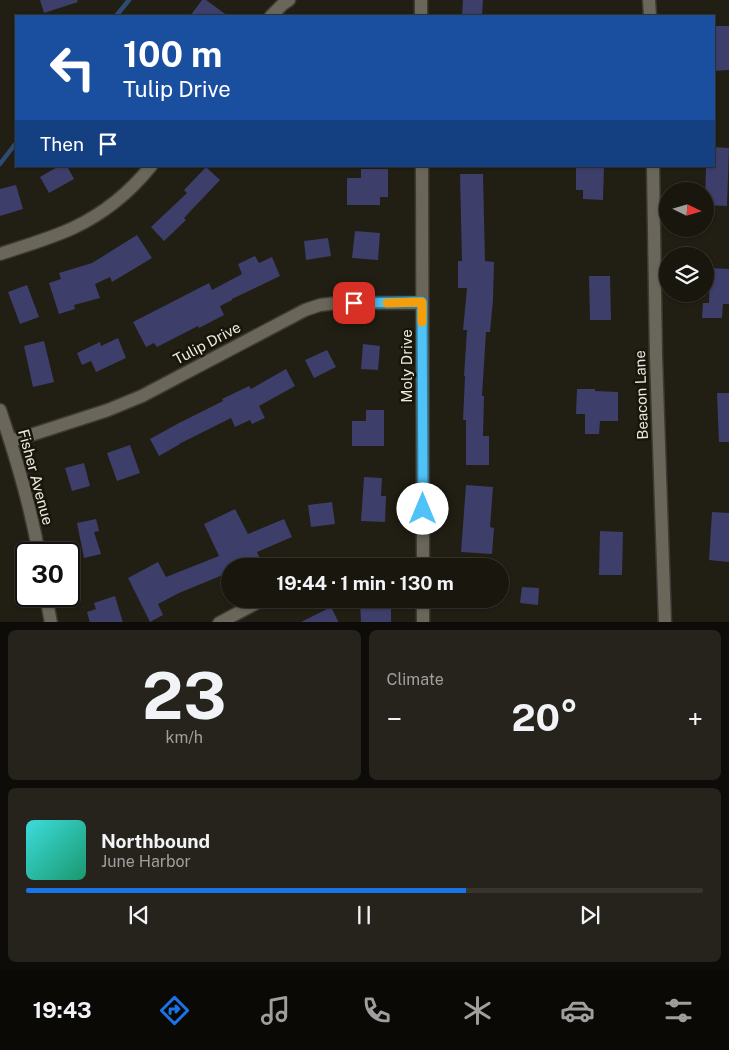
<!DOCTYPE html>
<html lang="en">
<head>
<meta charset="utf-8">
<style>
  :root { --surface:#19160e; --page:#26231c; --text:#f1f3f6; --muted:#9f9f9e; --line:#37352e; --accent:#1a73e8 }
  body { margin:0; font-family:"Public Sans",sans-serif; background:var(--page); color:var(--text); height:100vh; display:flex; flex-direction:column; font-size:19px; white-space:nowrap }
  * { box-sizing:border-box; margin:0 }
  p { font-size:16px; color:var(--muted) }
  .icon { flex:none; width:28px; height:28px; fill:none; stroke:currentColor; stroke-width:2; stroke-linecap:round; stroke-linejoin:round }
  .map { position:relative; height:622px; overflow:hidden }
  .details { display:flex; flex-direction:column; gap:8px; padding:8px; background:#0e0c08; flex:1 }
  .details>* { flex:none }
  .guide { position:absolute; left:15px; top:15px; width:700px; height:152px; border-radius:0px; box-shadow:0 1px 4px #0004,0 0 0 1px var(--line); background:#1a4fa0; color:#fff; overflow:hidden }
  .needle { width:32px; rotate:95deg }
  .fabs { position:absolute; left:659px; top:182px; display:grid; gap:10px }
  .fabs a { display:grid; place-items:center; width:55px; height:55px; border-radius:50%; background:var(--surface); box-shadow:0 1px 4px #0004,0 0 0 1px var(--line); font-size:25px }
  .speed { position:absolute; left:15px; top:542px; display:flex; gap:10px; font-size:25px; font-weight:700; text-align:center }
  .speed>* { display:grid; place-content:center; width:65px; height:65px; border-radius:50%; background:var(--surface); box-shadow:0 1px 4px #0004,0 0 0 1px var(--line); line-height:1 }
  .speed .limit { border:2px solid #111; border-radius:8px; background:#fff; color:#111 }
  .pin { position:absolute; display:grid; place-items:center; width:42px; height:42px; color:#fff; margin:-21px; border-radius:10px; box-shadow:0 2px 8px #0006 }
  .me { position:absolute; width:55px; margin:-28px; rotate:0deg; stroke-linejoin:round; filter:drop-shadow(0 0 4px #0008) }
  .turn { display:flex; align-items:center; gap:18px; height:105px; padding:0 25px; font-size:22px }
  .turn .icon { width:65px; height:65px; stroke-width:2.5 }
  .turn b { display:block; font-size:35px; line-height:42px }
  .then { display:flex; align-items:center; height:48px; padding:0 25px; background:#0003; gap:10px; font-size:19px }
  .big { font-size:38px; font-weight:700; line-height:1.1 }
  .details .widget { flex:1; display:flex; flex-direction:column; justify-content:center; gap:8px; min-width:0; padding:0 18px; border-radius:8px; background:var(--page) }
  .details .dial { align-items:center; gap:0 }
  .dial b { font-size:65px; line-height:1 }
  .song { display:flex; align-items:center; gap:15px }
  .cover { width:60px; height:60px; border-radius:8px; background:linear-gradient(135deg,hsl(180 70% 55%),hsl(160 70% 35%)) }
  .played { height:5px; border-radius:2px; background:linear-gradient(90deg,var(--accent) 65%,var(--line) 65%) }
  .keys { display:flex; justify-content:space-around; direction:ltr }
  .heat { display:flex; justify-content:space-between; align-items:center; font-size:28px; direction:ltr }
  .details .tiles { flex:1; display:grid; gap:8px; grid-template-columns:1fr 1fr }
  .widget:last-child { grid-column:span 2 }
  .trip { position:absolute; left:221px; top:558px; width:288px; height:50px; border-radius:25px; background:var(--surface); box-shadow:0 1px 4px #0004,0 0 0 1px var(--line); font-weight:700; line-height:50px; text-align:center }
  .dock { display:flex; height:80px; justify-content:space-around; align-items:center; background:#0a0906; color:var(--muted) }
  .dock .icon { width:35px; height:35px }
  .dock .active { color:var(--accent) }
  .dock b { font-size:22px; color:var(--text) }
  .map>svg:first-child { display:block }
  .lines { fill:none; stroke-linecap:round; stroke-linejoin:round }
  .stream { stroke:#304b73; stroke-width:4.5 }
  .building { fill:#3d3e6a }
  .minor-casing { stroke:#3c3a33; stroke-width:15 }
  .minor { stroke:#6a6659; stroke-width:12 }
  .route-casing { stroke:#337fa1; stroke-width:12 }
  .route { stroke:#4fc3f7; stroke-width:9 }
  .slow { stroke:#f59e0b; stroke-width:9 }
  .labels { text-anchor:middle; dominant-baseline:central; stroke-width:5; stroke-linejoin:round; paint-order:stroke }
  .street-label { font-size:15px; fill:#ebe9e1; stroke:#18150a }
</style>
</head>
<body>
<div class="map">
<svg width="729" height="623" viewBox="0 0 729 623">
  <rect width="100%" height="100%" fill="#211e13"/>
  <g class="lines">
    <path class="stream" d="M116 16 129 0
      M0 164 16 143"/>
  </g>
  <path class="building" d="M40 0H77L78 2 44 13Z
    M202 0H206L228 16H190Z
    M463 0H483L482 16H462Z
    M714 26H729V70L714 71Z
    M714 147 729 148 727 206 705 205 706 166H714Z
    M59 166H67L74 179 49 193 40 177Z
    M576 166H604L603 200 583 199V190H576Z
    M206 167 220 180 184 218 186 220 164 241 151 227 187 193 184 190Z
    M361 169H388V197H380V205H347V178H361Z
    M460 174H483L485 261 494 262 493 300 490 332H486L482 396H484L483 436H489V465H466V420H463L465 376H464L467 330H463L467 288H458V261H462Z
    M16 185 23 209 0 216V189Z
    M355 231 380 233 378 260 352 258Z
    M137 235 152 258 112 282 110 277 95 284 100 298 74 305 75 309 59 314 49 283 61 279 59 273 92 263Z
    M328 238 331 256 306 260 304 241Z
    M255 256 259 263 272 257 280 276 232 299V300L220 306 224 315 199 328 198 326 157 347 154 343 146 347 133 322 209 283 212 290 242 274 238 264Z
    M710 268 729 269V304H723L722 318H702L703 303H709Z
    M589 276H610L611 320H590Z
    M27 285 39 317 20 324 8 292Z
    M118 338 126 358 96 372 91 361 82 365 77 353 100 342 101 346Z
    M44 341 54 382 33 387 24 346Z
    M363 344 380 346 378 370 361 369Z
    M327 350 336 367 314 378 305 360Z
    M286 369 295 386 259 406 265 418 252 424 250 420 235 427 231 418 179 444H180L159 456 150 439 179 423 223 401 222 399 249 386 251 389Z
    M577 389H595V391L618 392V421H600L599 434H585V414H576Z
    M717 393H729V442H719Z
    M366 410H384V446H352V421H366Z
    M130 445 140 473 117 481 107 453Z
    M84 463 90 486 72 491 65 468Z
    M364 477 382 478 381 496H386L385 522 361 521Z
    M466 485 493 487 490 527 494 528 492 554 461 552Z
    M332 502 335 524 311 527 308 505Z
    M235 509 248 534 284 519 292 537 257 552 260 558 242 566H230V572L179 593 158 604 163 615 150 622 128 578 158 562 166 577 219 556 204 524Z
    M712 512 729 513V562L709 560Z
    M96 519 99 531 94 532 101 554 84 558 77 523Z
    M600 531 623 532 622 575H599Z
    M522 587 539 588 538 605 520 603Z
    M115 596 123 623H90L87 612 96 609 94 603Z
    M391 600V623H361L360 601Z
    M331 607 339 623H299Z"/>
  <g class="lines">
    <g class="minor-casing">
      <path id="minor" d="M421 0V16
        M649 0 650 16
        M271 16 283 4 289 0
        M422 166 423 566
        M653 166 656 356 665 623
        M0 254C24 246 49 239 73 228 103 214 130 192 151 166
        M0 410C16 457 30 504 39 554
        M11 441 37 433 108 410 142 396 305 310 320 305 337 303H422
        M377 566 423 565
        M46 596 51 623
        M423 599V623
        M219 623 264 599"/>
    </g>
    <use href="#minor" class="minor"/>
  </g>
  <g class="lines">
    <g class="route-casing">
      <path id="route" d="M354 303 422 302 423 509"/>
    </g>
    <use href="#route" class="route"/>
    <path class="slow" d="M387 303 422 302V322"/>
  </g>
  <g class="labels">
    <g class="street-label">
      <text transform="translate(207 343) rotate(-28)">Tulip Drive</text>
      <text transform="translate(406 366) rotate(-90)">Moly Drive</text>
      <text transform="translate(641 395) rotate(-92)">Beacon Lane</text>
      <text transform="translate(36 477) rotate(75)">Fisher Avenue</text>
    </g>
  </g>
</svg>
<div class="fabs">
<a><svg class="needle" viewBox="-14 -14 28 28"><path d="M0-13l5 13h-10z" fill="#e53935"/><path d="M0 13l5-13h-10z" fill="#9f9f9e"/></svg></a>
<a><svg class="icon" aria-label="layers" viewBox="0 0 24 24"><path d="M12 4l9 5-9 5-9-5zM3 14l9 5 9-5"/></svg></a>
</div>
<div class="speed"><div class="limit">30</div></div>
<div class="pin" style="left:354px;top:303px;background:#d93025"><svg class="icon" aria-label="arrive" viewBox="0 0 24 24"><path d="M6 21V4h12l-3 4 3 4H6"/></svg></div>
<svg class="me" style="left:423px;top:509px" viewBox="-20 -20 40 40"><circle r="19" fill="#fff"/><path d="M0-13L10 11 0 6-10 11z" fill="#4fc3f7"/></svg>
<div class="trip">19:44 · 1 min · 130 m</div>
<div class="guide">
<div class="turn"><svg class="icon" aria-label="left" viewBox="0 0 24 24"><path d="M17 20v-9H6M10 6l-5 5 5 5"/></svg><div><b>100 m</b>Tulip Drive</div></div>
<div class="then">Then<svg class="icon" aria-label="arrive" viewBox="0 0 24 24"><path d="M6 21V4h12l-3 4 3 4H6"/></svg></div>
</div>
</div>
<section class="details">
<div class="tiles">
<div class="widget dial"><b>23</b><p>km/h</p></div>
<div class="widget"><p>Climate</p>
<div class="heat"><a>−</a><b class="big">20°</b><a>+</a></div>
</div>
<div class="widget">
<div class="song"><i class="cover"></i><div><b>Northbound</b><p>June Harbor</p></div></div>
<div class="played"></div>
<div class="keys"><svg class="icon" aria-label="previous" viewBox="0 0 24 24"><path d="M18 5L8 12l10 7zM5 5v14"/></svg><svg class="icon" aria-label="pause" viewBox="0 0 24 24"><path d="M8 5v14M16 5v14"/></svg><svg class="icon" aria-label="next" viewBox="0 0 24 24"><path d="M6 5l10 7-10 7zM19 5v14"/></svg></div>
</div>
</div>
</section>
<nav class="dock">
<b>19:43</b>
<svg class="icon active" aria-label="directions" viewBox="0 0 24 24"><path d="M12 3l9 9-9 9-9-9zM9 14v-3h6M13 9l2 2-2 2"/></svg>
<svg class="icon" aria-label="music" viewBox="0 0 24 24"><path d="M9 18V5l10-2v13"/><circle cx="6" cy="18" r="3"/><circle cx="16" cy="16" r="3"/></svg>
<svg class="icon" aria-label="phone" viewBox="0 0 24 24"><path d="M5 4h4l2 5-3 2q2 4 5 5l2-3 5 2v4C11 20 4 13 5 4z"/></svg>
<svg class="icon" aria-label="climate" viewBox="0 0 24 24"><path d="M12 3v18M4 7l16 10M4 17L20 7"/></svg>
<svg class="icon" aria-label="car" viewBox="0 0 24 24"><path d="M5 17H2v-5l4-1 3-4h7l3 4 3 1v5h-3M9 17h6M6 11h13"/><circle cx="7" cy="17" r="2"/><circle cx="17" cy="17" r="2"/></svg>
<svg class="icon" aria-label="filters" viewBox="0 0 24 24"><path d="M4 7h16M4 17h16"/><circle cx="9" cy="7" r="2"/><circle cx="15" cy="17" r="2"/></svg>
</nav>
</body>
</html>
